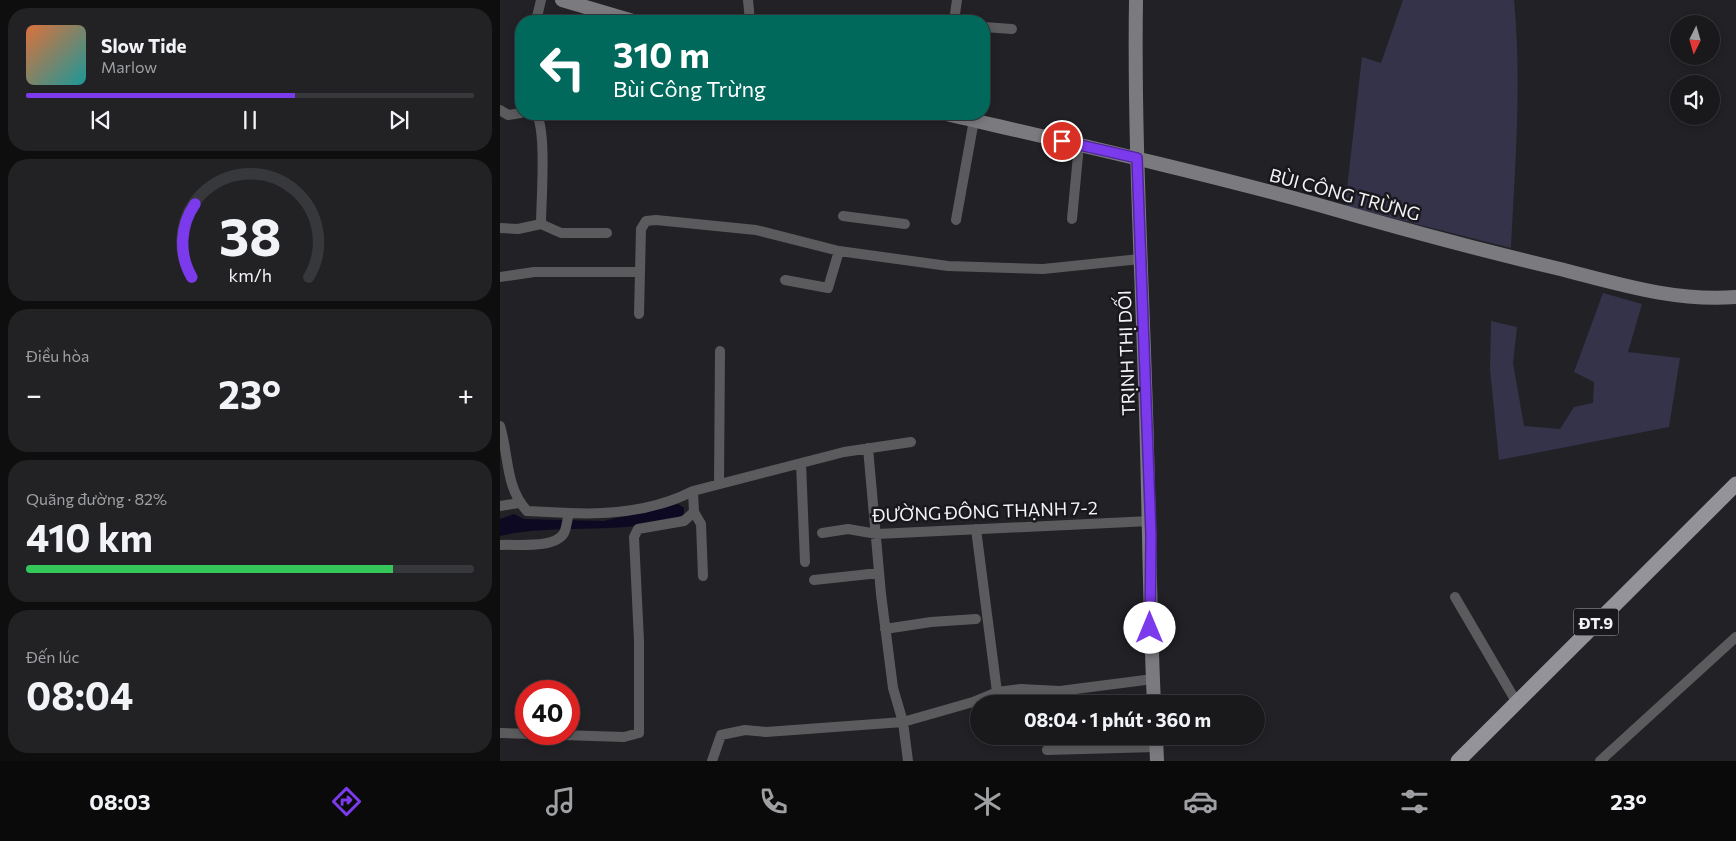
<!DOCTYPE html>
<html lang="vi">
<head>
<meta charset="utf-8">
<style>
  :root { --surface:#19191c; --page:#222225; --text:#f1f3f6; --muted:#9fa0a3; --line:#37383b; --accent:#7c3aed }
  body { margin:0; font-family:Commissioner,sans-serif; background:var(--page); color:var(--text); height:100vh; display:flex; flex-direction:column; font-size:19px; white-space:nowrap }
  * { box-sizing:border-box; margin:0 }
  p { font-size:16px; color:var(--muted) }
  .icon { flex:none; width:28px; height:28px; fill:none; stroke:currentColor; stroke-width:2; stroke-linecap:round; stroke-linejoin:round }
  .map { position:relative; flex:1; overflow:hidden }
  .details { display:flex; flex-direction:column; gap:8px; padding:8px; background:#0e0e0f; width:500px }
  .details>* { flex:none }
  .banner { position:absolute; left:15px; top:15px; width:475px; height:105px; border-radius:20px; box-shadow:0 2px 8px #0003,0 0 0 1px var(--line); background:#00695c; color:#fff; overflow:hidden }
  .needle { width:32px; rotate:185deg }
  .buttons { position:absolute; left:1170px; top:15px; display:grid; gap:10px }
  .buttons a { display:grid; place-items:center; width:50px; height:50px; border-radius:50%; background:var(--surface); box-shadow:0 2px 8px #0003,0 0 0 1px var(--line); font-size:25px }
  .speed { position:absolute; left:15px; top:680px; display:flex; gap:10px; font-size:25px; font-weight:700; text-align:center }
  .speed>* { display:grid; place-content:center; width:65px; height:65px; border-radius:50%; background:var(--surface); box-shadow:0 2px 8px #0003,0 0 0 1px var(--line); line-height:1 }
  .speed .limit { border:8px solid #d22; background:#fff; color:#111 }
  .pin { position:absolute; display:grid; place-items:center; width:42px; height:42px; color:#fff; margin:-21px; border:2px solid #fff; border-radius:50%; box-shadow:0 1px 5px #0007 }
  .me { position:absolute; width:55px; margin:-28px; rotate:0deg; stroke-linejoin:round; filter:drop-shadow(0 0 4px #0008) }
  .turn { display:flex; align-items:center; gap:18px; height:105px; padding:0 15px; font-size:22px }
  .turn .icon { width:65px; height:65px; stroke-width:2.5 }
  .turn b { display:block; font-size:35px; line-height:42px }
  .big { font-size:38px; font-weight:700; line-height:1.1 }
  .details .card { flex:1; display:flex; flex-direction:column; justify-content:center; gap:8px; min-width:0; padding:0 18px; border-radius:20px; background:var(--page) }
  .details .dial { align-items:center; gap:0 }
  .dial svg { height:130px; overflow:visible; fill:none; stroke:var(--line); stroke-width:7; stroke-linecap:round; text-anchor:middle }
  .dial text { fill:var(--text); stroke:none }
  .song { display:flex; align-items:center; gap:15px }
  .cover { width:60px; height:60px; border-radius:8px; background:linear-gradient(135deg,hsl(20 70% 55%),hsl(180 70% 35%)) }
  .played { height:5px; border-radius:2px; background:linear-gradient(90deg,var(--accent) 60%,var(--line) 60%) }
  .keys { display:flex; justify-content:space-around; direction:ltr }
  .heat { display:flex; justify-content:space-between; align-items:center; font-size:28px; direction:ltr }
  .charge { height:8px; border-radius:4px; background:linear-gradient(90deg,#34c759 82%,var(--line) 0) }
  .trip { position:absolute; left:470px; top:695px; width:295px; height:50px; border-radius:25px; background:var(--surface); box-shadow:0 2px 8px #0003,0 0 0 1px var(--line); font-weight:700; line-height:50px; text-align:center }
  .tabs { display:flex; height:80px; justify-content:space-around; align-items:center; background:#0a0a0b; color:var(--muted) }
  .tabs .icon { width:35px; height:35px }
  .tabs .on { color:var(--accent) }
  .tabs b { font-size:22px; color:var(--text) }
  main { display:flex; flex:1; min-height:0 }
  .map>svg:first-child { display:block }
  .green { fill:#35334a }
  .water { fill:#0e0922 }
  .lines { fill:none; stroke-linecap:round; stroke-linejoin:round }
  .street { stroke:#5b5b5d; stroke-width:10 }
  .secondary { stroke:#7b7b7f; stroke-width:14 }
  .primary { stroke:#939399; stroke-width:15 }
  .route-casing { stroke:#51269a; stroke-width:12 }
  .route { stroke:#7c3aed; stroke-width:9 }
  .labels { text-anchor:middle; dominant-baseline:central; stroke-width:5; stroke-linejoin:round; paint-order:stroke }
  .shield { fill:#18181d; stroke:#b1b1b5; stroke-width:1 }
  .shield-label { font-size:16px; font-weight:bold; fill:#f3f3f6 }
  .street-label { font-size:18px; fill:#f3f3f6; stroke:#18181d }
</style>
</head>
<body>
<main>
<section class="details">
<div class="card">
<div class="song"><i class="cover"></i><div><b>Slow Tide</b><p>Marlow</p></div></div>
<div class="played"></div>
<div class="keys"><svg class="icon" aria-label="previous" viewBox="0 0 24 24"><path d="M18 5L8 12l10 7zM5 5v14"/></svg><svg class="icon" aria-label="pause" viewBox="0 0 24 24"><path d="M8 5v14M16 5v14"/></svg><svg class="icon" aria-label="next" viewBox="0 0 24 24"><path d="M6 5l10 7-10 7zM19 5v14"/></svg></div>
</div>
<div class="card dial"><svg viewBox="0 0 100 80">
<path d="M14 69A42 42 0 1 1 86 69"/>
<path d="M14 69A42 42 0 0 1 16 24" stroke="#7c3aed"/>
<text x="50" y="56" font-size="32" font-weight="700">38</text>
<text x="50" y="72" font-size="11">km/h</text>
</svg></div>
<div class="card"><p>Điều hòa</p>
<div class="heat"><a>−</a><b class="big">23°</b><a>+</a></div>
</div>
<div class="card"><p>Quãng đường · 82%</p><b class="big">410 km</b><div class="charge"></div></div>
<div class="card"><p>Đến lúc</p><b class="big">08:04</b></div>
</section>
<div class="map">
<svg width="1236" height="761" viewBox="0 0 1236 761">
  <rect width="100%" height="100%" fill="#212126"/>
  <path class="green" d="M903 0H1014C1022 83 1015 165 1011 248L845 206 862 57 881 63Z
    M1103 293 1142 304 1128 352 1180 358 1169 427 999 460 990 369 991 321 1017 327 1013 363 1024 426 1060 429 1074 407 1093 403 1094 382 1074 372Z"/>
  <path class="water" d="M178 504 184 508V514C171 522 158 523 143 525 96 532 46 525 0 536V519L14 514 24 519 103 521Z"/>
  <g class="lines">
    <path class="street" d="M248 0 250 21
      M36 21 41 0
      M454 21 457 0
      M484 27 512 29
      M0 110 8 115 21 113
      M343 216 405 224
      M572 219 579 145
      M456 220 474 120
      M41 224 61 233H107
      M0 228 18 229 41 224C41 202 47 129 36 114
      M0 277 34 272H140
      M285 280 328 288 339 251
      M139 314 141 229 146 221 156 220 256 230 339 251 448 266 543 269 640 259
      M0 426C9 455 5 487 27 511L69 513
      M368 448 381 594 393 688 403 722 408 761
      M301 463 305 562
      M219 484 220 351
      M0 506 19 503
      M194 512 201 524 203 576
      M476 529 497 692
      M322 533 348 529 377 534 650 521
      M0 545C17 544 55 549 64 533 67 527 67 519 69 513 110 515 156 510 193 491L344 452 411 442
      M314 580 379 573
      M955 597 1017 703
      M385 629 431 622 476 619
      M0 733 124 737 139 733V641L134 537 138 529 184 521 194 512 193 491
      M547 750 656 747
      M212 761 221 735 245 730 266 732 403 722 473 702 497 692 521 689 560 691 653 679
      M1100 761 1236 637"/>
    <path class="secondary" d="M62 0 133 21
      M636 0C634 128 641 255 645 382 649 489 649 597 654 704
      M446 114C571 143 696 171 819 205 898 228 976 249 1056 268 1116 283 1173 302 1236 297
      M656 736 657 761"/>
    <path class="primary" d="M958 761 1236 484"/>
  </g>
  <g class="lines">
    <g class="route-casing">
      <path id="route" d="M562 141 637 158 651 535 650 628"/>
    </g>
    <use href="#route" class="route"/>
  </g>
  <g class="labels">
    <rect class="shield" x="1073.5" y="608.5" width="45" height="27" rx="4"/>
    <g class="shield-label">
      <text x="1096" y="622">ĐT.9</text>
    </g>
    <g class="street-label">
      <text transform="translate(845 194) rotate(15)">BÙI CÔNG TRỪNG</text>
      <text transform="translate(626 353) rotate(-92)">TRỊNH THỊ DỐI</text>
      <text transform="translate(485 511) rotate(-2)">ĐƯỜNG ĐÔNG THẠNH 7-2</text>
    </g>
  </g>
</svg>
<div class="buttons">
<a><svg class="needle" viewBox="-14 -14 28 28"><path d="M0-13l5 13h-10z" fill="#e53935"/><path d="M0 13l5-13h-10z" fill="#9fa0a3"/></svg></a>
<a><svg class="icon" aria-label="sound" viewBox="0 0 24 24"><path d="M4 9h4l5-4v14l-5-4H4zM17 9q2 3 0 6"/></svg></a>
</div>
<div class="speed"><div class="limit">40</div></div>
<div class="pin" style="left:562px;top:141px;background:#d93025"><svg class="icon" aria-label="arrive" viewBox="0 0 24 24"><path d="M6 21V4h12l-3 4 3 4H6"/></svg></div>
<svg class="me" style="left:650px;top:628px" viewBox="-20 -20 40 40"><circle r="19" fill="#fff"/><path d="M0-13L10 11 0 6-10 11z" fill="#7c3aed"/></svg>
<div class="trip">08:04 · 1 phút · 360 m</div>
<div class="banner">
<div class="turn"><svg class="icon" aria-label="left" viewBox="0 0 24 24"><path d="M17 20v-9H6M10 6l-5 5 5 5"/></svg><div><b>310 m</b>Bùi Công Trừng</div></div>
</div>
</div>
</main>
<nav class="tabs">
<b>08:03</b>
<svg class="icon on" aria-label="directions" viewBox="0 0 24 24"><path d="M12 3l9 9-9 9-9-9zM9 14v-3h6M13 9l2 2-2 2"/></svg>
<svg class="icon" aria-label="music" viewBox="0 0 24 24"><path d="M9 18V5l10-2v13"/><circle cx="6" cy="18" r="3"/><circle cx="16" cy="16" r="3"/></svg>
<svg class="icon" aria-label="phone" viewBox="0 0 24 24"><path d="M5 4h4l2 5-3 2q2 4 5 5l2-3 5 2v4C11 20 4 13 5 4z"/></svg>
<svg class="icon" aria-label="climate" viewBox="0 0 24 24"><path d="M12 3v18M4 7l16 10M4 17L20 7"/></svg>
<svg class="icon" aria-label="car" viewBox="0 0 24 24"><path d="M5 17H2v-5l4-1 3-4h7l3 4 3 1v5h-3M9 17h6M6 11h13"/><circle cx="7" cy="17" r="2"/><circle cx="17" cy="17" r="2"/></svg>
<svg class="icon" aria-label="filters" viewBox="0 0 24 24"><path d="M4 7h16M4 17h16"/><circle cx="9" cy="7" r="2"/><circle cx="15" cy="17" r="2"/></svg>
<b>23°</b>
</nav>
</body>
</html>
